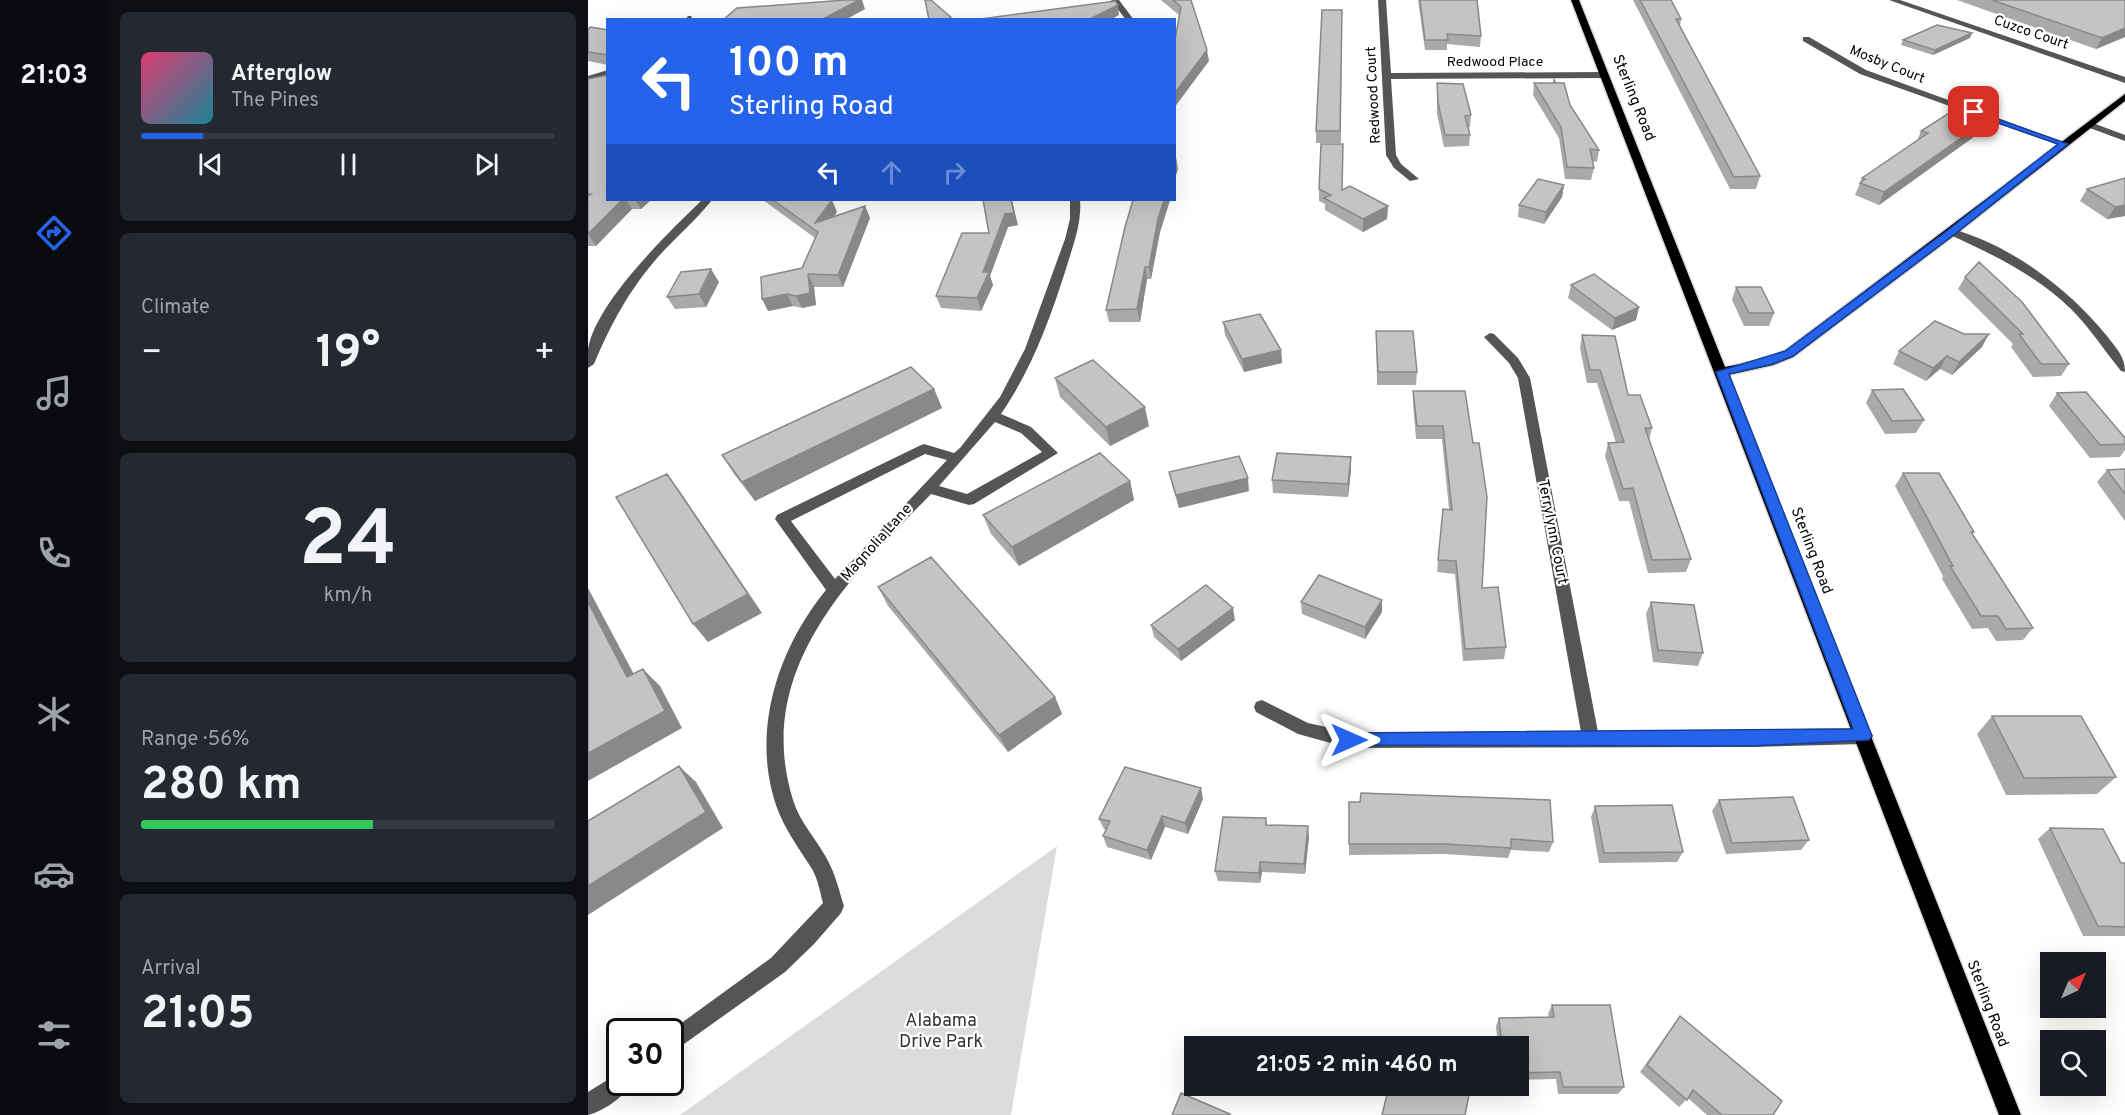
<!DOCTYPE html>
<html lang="en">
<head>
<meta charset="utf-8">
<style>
  :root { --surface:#171b24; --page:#242831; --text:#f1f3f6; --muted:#9ea1a6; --line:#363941; --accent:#2563eb }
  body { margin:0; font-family:Overpass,sans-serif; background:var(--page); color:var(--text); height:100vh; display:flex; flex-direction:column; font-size:22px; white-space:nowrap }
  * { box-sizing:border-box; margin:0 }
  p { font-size:20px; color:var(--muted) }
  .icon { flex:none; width:33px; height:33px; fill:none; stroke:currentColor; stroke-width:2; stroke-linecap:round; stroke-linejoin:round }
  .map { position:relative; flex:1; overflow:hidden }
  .sheet { display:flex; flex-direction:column; gap:12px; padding:12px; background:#0d0f14; width:480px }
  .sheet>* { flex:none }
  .guide { position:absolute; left:18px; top:18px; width:570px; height:183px; border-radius:0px; box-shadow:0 6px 24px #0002; background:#2563eb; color:#fff; overflow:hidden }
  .needle { width:39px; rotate:44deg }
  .buttons { position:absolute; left:1452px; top:952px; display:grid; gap:12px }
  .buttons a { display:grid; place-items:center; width:66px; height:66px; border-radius:0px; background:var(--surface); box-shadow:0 6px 24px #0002; font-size:30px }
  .speed { position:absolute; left:18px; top:1018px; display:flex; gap:12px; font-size:30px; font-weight:700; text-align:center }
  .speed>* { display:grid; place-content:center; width:78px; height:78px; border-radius:50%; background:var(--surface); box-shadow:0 6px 24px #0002; line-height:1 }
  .speed .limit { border:3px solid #111; border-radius:9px; background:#fff; color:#111 }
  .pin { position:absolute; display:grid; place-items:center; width:51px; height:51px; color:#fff; margin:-26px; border-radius:12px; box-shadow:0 3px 9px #0006 }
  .me { position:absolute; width:66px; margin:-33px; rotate:90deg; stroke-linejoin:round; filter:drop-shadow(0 0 4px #0008) }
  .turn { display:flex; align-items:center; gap:21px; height:126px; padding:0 24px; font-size:27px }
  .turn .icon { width:78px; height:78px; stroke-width:2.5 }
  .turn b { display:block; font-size:42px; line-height:51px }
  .lanes { display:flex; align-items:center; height:57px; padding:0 24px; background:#0003; justify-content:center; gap:30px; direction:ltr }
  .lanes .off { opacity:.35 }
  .big { font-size:45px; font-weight:700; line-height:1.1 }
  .sheet .card { flex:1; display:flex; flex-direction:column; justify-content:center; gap:9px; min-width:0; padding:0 21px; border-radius:9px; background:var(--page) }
  .sheet .dial { align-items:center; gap:0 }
  .dial b { font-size:78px; line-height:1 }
  .song { display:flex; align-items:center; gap:18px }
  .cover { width:72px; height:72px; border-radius:9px; background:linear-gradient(135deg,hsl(340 70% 55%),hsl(190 70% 35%)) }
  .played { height:6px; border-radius:3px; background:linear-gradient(90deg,var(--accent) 15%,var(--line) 15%) }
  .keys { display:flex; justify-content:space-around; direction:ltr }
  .heat { display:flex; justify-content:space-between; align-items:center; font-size:33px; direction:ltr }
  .charge { height:9px; border-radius:4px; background:linear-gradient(90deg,#34c759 56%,var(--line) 0) }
  .trip { position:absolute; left:596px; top:1036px; width:345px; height:60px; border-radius:0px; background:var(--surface); box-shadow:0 6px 24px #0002; font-weight:700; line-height:60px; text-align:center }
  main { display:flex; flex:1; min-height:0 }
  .tabs { display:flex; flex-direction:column; width:108px; justify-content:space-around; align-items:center; background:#090b0e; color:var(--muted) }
  .tabs .icon { width:42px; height:42px }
  .tabs .active { color:var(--accent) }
  .tabs b { font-size:27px; color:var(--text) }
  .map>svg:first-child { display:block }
  .green { fill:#dcdcdc }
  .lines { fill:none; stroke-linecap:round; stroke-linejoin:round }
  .major-casing { stroke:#dbdbdb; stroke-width:3 }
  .minor { fill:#555; fill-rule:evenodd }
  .major { fill:#000; fill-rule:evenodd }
  .wall { fill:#a9a9a9 }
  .shaded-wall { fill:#898989 }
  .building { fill:#c4c4c4; stroke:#898989; stroke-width:1.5 }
  .route { fill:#2563eb; stroke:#184099; stroke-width:1.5 }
  .labels { text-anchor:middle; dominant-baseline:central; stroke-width:4.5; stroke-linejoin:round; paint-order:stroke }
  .far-street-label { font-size:14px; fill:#000; stroke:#fff }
  .street-label { font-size:15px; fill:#000; stroke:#fff }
  .near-park-label { font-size:18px; fill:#333; stroke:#fff }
</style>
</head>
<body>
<main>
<nav class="tabs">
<b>21:03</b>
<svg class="icon active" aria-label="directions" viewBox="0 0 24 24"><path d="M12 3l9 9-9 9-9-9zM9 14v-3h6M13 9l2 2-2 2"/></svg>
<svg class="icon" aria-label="music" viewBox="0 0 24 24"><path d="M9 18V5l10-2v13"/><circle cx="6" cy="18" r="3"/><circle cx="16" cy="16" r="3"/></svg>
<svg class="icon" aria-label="phone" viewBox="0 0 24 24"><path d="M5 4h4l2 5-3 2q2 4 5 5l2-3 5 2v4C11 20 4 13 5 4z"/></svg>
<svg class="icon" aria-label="climate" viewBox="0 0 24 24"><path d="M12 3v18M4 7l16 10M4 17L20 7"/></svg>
<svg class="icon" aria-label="car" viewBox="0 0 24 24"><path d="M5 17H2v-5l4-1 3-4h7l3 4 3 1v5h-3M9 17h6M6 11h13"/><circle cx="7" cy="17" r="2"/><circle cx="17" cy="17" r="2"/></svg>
<svg class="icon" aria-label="filters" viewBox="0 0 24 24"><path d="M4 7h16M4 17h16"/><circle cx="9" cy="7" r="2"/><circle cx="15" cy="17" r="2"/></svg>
</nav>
<section class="sheet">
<div class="card">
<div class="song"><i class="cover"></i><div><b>Afterglow</b><p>The Pines</p></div></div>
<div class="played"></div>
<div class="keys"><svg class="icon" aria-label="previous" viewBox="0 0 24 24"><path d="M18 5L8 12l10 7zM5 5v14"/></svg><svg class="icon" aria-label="pause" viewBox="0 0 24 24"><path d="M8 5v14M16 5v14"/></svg><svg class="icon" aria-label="next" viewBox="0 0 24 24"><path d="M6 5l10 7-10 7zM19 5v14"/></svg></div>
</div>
<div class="card"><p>Climate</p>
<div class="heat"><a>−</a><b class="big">19°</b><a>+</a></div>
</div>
<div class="card dial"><b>24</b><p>km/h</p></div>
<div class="card"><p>Range · 56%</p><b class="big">280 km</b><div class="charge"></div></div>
<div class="card"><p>Arrival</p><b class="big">21:05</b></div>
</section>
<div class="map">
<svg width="1537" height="1115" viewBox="0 0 1537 1115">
  <rect width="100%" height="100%" fill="#fff"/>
  <path class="green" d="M469 846 423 1115H92Z"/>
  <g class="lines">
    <g class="major-casing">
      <path id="major" d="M983 0H991L1137 367 1178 359 1197 351 1537 94V101L1368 234 1205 357 1185 365 1140 375 1433 1115H1411Z"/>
    </g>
    <path class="minor" d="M523 0H531L546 20H538Z
      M790 0H798L803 73 1017 72 1021 75 1017 78 803 79 808 155 813 164 831 179 822 181 806 168 798 155Z
      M1301 0H1312L1537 77V83Z
      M100 16H103L105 20H97Z
      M1215 37H1221L1278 70 1481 144 1473 146 1272 74 1215 41Z
      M20 70V75L0 82V76Z
      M1502 122 1537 135V141L1499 127 1497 125Z
      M114 200H124C108 220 87 238 70 257 41 290 23 324 6 364L0 368C0 362 0 355 0 349 8 302 80 233 114 200Z
      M482 200H492C494 225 484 248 477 272 461 322 443 370 413 414L443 427 470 453 386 504 381 505 343 494C261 578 165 671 205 800 212 823 228 838 239 859 247 873 251 890 256 906L253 913 226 944 197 972 82 1054V1032H81L183 958 235 903C232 892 230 879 224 869 212 850 200 834 191 813 161 737 188 651 238 590L187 519 189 515 331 446 336 444 366 453 372 448 412 397 437 349 477 239 482 219ZM407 422 433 433 454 452 379 494 351 486ZM337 454 359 460 247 579 203 521Z
      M1364 229C1423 245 1481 289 1519 336 1528 348 1537 356 1537 372L1533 371C1516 350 1502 328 1483 309 1448 275 1404 254 1360 234L1359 232Z
      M902 333 906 334 930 358 942 378 1010 732 1276 728 1282 731 1285 736 1282 741 1276 744 1163 747 761 748 710 734 668 712 666 707 668 702 674 700 720 723 761 732H993L930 378 921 363 896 337Z
      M32 1072V1083H43C38 1096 14 1112 0 1115V1092Z"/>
    <use href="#major" class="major"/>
  </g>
  <path class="wall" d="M573 0H603L621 61 591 15Z
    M830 0H889L893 36 892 47 859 44V50H837Z
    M1045 0H1083L1093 19 1092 26 1172 176 1168 189H1142Z
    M1369 0H1537V37L1508 49Z
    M754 10 753 143H728V131Z
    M0 30H20V65L0 61Z
    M1382 38 1345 55 1313 45 1315 40Z
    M0 79 20 200H63L53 209H44L8 246H0Z
    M966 80 1011 150 1009 162 1004 161 1006 168 1003 180 977 179 971 138 945 95 946 83H965Z
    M849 83 883 115 882 127H880L882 135 881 146 856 147 849 114Z
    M1393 124 1387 136 1291 205 1267 195 1274 178 1329 141 1333 131Z
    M1537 178V216L1519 219 1492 201 1499 189Z
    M976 185 974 197 956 224 930 217 931 205Z
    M731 189 754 190 800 206 799 219 775 232 737 210V204L731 201Z
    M175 200H243L249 212 246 216 277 206 282 218 255 287H226L228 305 214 308 205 306 180 311 214 268 227 238Z
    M395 200 430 225 420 227 402 276 405 285 393 311 353 308 348 296 401 233Z
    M545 200H582L572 232 563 279H559L552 322H521L518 310Z
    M1377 277 1481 364 1473 376 1445 377 1423 347 1425 344 1370 289Z
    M131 282 118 307 87 309 79 297Z
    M983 285 1051 307 1048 320 1024 330 980 298Z
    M1148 287 1186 313 1181 326H1156L1144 300Z
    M635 322 693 350 694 363 656 372 637 335Z
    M788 331 829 372 828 385H789Z
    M994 335 1064 428 1061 440 1103 559 1098 572 1060 573 1041 501H1031L1017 456 1020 443H1028L1009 383H999L992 348Z
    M1394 347 1364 375 1352 369 1338 381 1305 364 1311 351Z
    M467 378 561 426 522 446 472 397Z
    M346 389 354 408 167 501 146 474 134 455Z
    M1284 390 1336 420 1328 433 1297 434 1278 403Z
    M825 391H877L894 588 918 647 916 659 875 661 867 574 849 572 855 509H861L854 439H828L825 404Z
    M1469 393 1537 444V450L1532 457 1502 458 1461 406Z
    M763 457V470L760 497 685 493 684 480Z
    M1537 469V521L1509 482 1519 470Z
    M581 472 661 491 591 508 584 485Z
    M1315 473 1386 532 1384 534 1445 628 1435 640 1408 641 1400 628 1384 629 1354 579 1355 576 1307 486Z
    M542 481 546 500 431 566 403 534 395 515Z
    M290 587 467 697 474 714 420 752 300 606Z
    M713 602 794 612 777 639 714 614Z
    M1063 602 1115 653 1110 666 1065 662 1058 614Z
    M647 620 593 661 566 637 563 625Z
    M1404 716 1528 777 1509 794 1418 795 1389 734Z
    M615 799 600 834 577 827 563 860 519 847 515 836 518 830 516 829 511 819Z
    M1131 800 1221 840 1213 850 1138 854 1124 811Z
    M761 802 965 842 961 852 923 850 920 858 856 854 761 855Z
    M1007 806 1095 852 1089 862 1011 863 1003 817Z
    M678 818 679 825 721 837 717 874 674 872 672 883 630 881 627 871Z
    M1462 828 1533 863H1537V936H1495L1450 839Z
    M964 1005 1036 1087 1030 1094H970L968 1079 930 1080V1047H910L908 1026 911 1018 961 1017 960 1014Z
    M1092 1016 1185 1115H1119L1100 1098 1091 1107 1052 1072Z"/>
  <path class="shaded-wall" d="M271 0H274L277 9 257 20H233Z
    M530 5 531 15 522 20H500Z
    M1537 28V37L1508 49 1514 38Z
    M1384 33 1382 38 1345 55 1347 50Z
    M619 50 621 61 586 108V94Z
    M1393 124 1387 136 1291 205 1296 192Z
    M588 157 590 169 586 182V163Z
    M976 185 974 197 956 224 958 212Z
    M34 200H38L44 209 8 246 0 234Z
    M47 200H63L53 209Z
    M244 200 249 212 233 235 227 223Z
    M423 200H424L430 225 420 227 402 276 405 285 393 311 389 298 395 272 417 214Z
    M576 200H582L572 232 563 279 561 267 570 219Z
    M1537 205V216L1519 219 1527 207Z
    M277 206 282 218 255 287 250 275Z
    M800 206 799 219 775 232V219Z
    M557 267 559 279 552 322 549 309Z
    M123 269 131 282 118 307 111 294Z
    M220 274 226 287 228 305 214 308 208 296Z
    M199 294 205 306 180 311 174 299Z
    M1051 307 1048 320 1024 330 1027 318Z
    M1401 334 1394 347 1364 375 1371 362Z
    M693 350 694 363 656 372 654 359Z
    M1359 356 1352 369 1338 381 1345 368Z
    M346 389 354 408 167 501 154 482Z
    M557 407 561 426 522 446 518 427Z
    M763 457V470L760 497V484Z
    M79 474 93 493 174 613 120 642 105 624Z
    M660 478 661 491 591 508 588 495Z
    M542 481 546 500 431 566 424 547Z
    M0 588 57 695 39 677 0 602Z
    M794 600V612L777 639V627Z
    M645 608 647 620 593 661 590 649Z
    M55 669 72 686 94 728 0 781V753Z
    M467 697 474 714 420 752 411 735Z
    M91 766 108 782 135 828 0 915V886Z
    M613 788 615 799 600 834 597 823Z
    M574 816 577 827 563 860 559 850Z
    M720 826 721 837 717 874 716 864Z
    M672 862 674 872 672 883 671 873Z"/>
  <path class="building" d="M258 0H271L233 20H135L149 8Z
    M337 0H343L366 20H341Z
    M585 0H603L619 50 586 94V45L593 7Z
    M832 0H889L893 36 859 34 860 40H837Z
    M1052 0H1083L1093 19H1088L1172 176 1146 177Z
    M1404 0H1537V28L1514 38Z
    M527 1 530 5 500 20H385Z
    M734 10H754L752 131H728Z
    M1349 25 1384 33 1347 50 1315 40Z
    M2 27 20 30V55L0 52V30Z
    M20 75V200H34L0 234V196L3 194H0V79Z
    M966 80 968 83H976L982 105 1011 150 1002 149 1006 168 979 167 973 127 946 83H966Z
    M849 83 875 84 883 115 877 116 882 135H857L850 102Z
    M1361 113 1393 124 1296 192 1272 183 1277 179 1274 178 1340 133 1333 131Z
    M733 144H755L754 190 762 186 800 206 775 219 736 198 743 195 731 189Z
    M1537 178V205L1527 207 1499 189Z
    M950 179 976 185 958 212 931 205Z
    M185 200H244L227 223 277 206 250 275 220 274 222 293 208 296 199 294 174 299 173 277 214 268 230 232Z
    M395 200H423L426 213 417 214 395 272H401L389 298 348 296 374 233H401Z
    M545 200H576L570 219 561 267H557L549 309 518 310 537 227Z
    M1391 262 1434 302 1481 364H1453L1431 334H1435L1377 277Z
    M123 269 111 294 79 297 93 272Z
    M1006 274 1051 307 1027 318 983 285Z
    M1148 287H1173L1186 313H1161Z
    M672 314 693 350 654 359 635 322Z
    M1347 321 1376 334H1401L1371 362 1359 356 1345 368 1311 351Z
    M788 331H825L829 372H790Z
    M994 335 1027 336 1040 395H1052L1064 428H1057L1103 559 1064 560 1045 488 1035 489 1020 443 1036 442 1012 370H1002Z
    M505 360 557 407 518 427 467 378Z
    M323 367 346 389 154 482 134 455Z
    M1315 389 1336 420 1304 421 1284 390Z
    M825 391H877L885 443H891L899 497 894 588 910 587 918 647 877 649 868 561 850 560 855 509 864 510 855 426H829Z
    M1498 392 1537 438V444L1512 445 1469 393Z
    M512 453 542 481 424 547 395 515Z
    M689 453 763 457 760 484 684 480Z
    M651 456 660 478 588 495 581 472Z
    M1537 469V494L1519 470Z
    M1315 473H1351L1386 532H1383L1445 628 1418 629 1410 616H1393L1362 566H1365Z
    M79 474 160 594 105 624 28 497Z
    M343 557 467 697 411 735 290 587Z
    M731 575 794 600 777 627 713 602Z
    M618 585 645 608 590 649 563 625Z
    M0 602 39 677 55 669 77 711 0 753Z
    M1063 602 1106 605 1115 653 1070 650Z
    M1404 716H1493L1528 777 1436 778Z
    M91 766 118 812 0 886V821Z
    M537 767 613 788 597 823 574 816 559 850 515 836 522 821 511 819Z
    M773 793 962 800 965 842 923 839V848L857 844H761V802H772Z
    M1205 797 1221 840 1144 843 1131 800Z
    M1084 805 1095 852 1016 853 1007 806Z
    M635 817 678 818V825L720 826 716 864 672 862 671 873 627 871Z
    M1462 828 1515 829 1533 863H1537V927L1510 926Z
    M964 1005H1022L1036 1087H975L972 1072 930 1073V1047H914L911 1018 966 1017Z
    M1092 1016 1194 1101 1185 1115H1134L1105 1090 1099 1100 1059 1065Z
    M801 1086H852L881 1095 877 1115H794Z
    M593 1093 642 1114 641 1115H584Z"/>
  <path class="route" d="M1384 110 1480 144 1367 234 1205 356 1185 364 1141 374 1284 736 1281 740 1163 746 755 745 753 740 755 735 761 733 1265 729 1128 372 1197 351 1360 230 1470 144 1384 114Z"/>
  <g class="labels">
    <g class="far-street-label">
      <text transform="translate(1443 33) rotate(19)">Cuzco Court</text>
      <text x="907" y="62">Redwood Place</text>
      <text transform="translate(1299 65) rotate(22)">Mosby Court</text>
      <text transform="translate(786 95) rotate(-93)">Redwood Court</text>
    </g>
    <g class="street-label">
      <text transform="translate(1045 98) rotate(68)">Sterling Road</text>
      <text transform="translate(964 532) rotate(79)">Terrylynn Court</text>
      <text transform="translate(289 543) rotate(-48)">Magnolia Lane</text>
      <text transform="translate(1223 551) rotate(69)">Sterling Road</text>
      <text transform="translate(1399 1004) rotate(69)">Sterling Road</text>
    </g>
    <g class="near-park-label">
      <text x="353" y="1021">Alabama<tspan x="353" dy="21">Drive Park</tspan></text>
    </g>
  </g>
</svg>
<div class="buttons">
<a><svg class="needle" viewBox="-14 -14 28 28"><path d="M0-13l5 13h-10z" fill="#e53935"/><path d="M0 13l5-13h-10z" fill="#9ea1a6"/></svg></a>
<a><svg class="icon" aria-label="search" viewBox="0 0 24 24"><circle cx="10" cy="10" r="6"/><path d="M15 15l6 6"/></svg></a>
</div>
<div class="speed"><div class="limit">30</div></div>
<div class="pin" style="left:1386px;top:112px;background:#d93025"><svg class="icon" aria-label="arrive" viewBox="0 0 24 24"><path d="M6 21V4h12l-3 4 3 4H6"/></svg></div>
<svg class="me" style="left:761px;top:740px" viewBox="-20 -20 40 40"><path d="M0-17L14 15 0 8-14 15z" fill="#2563eb" stroke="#fff" stroke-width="4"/></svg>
<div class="trip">21:05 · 2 min · 460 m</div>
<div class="guide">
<div class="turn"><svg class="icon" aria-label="left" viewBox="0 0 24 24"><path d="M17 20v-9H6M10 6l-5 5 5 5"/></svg><div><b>100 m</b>Sterling Road</div></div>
<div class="lanes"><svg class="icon" aria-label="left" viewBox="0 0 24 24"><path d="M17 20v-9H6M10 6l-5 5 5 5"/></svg><svg class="icon off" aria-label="ahead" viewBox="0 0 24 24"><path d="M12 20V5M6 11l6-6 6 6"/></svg><svg class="icon off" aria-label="right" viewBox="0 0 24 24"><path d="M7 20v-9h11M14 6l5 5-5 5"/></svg></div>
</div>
</div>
</main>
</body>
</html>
